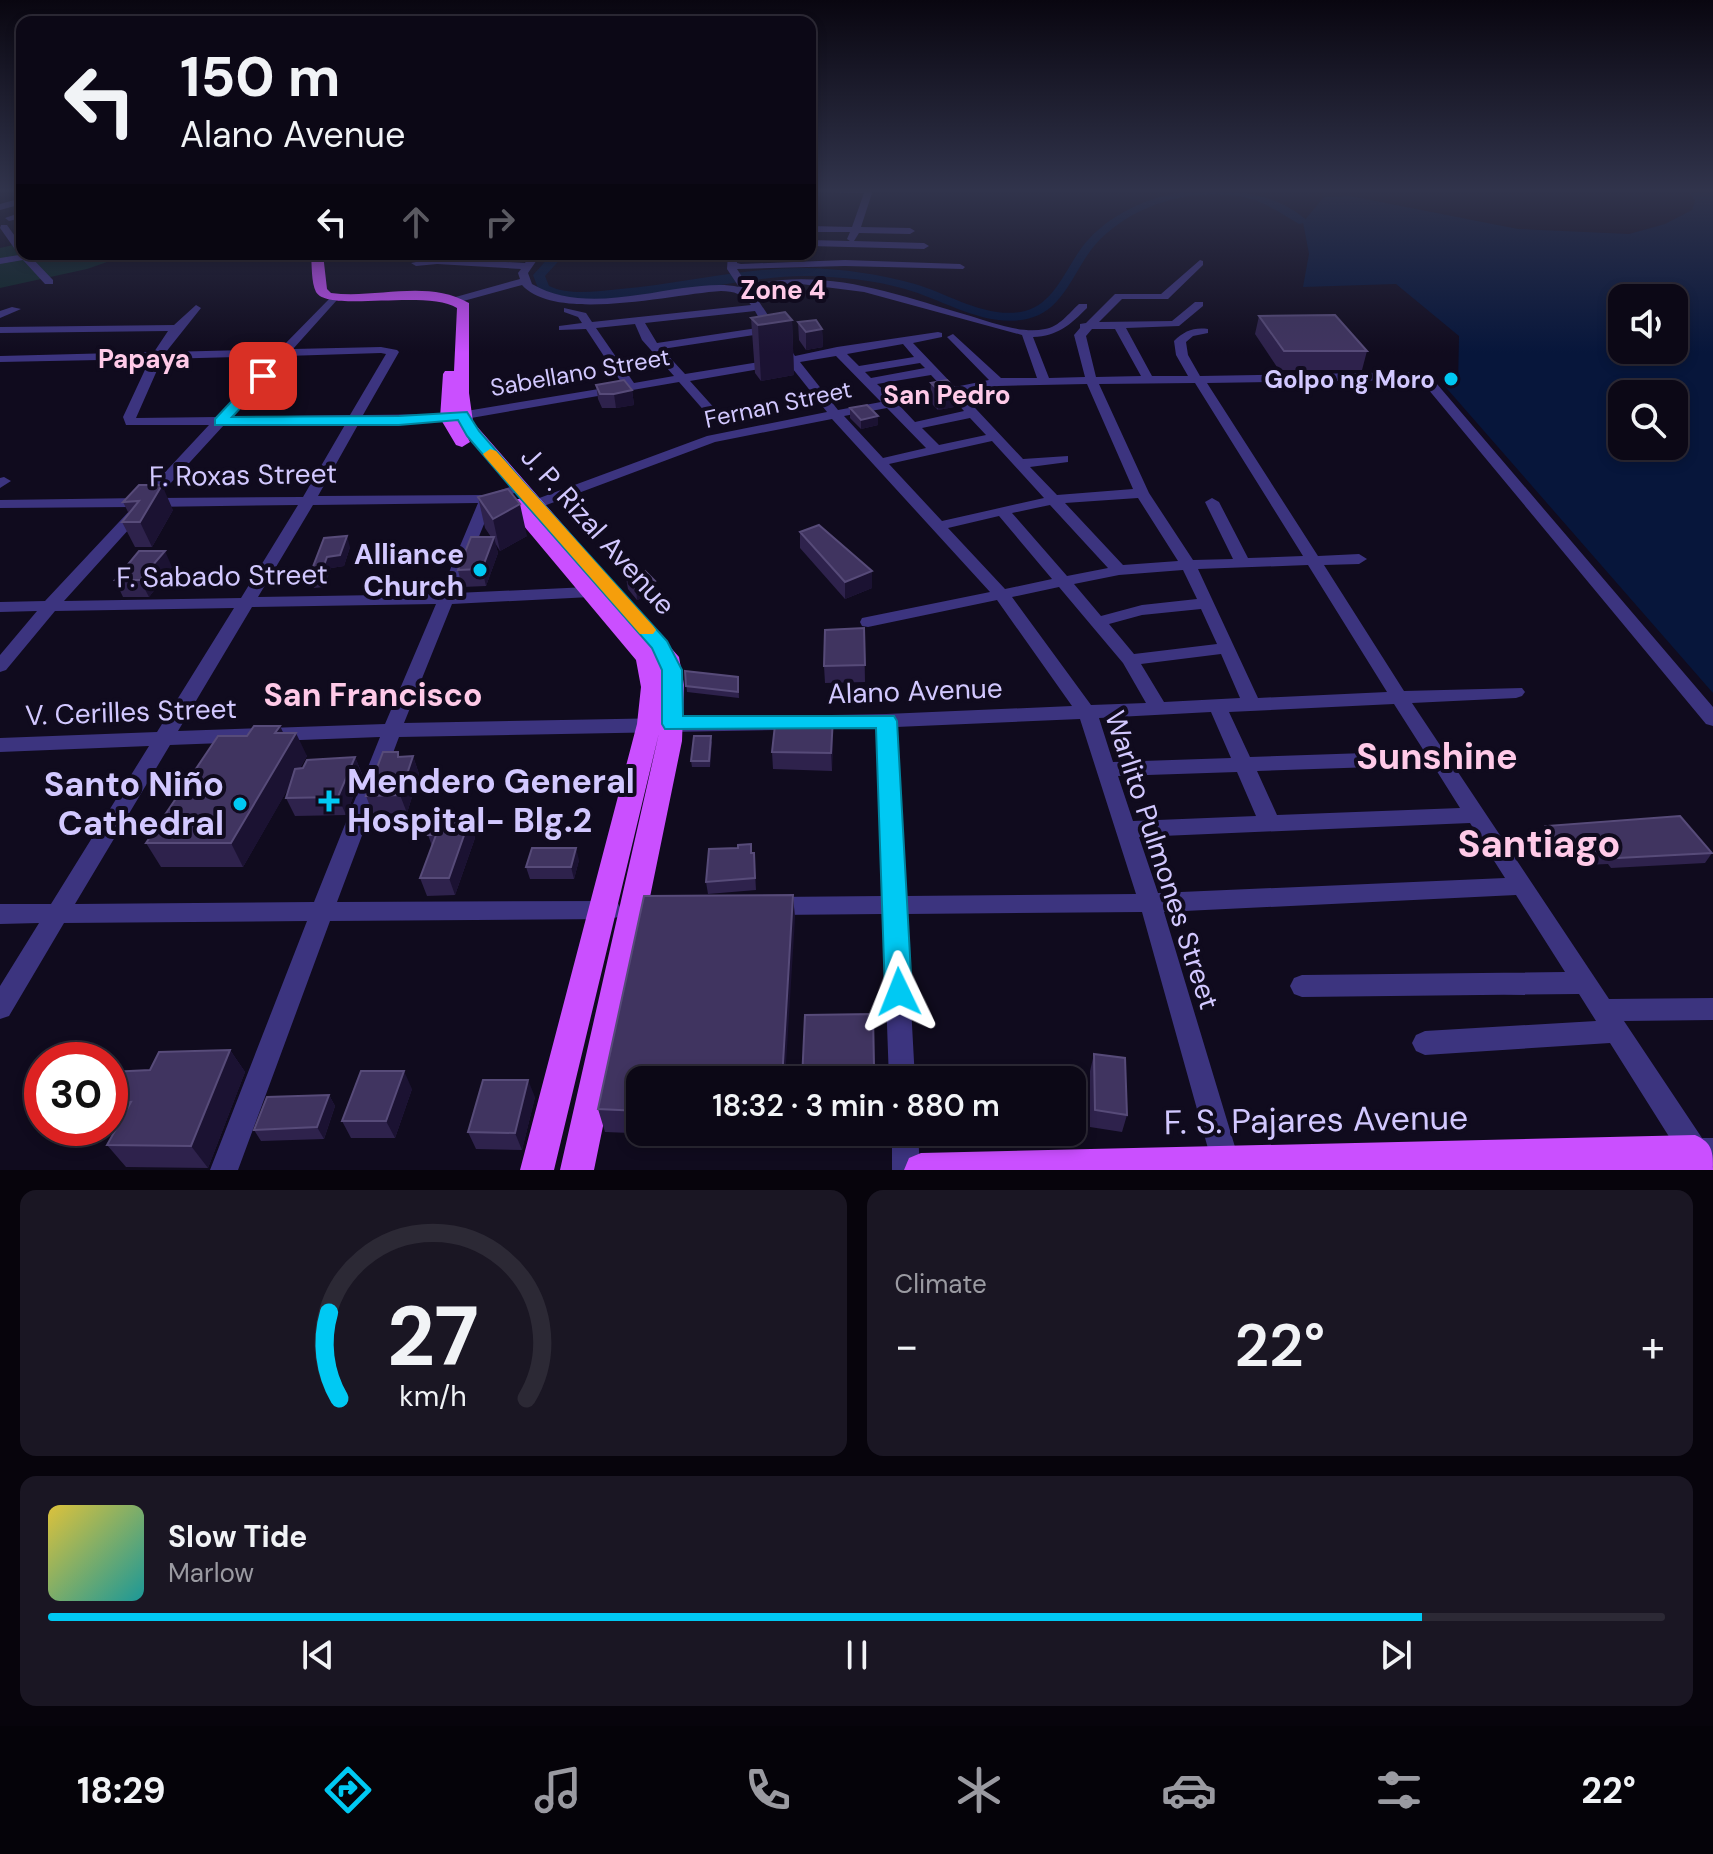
<!DOCTYPE html>
<html lang="en">
<head>
<meta charset="utf-8">
<style>
  :root { --surface:#0c0816; --page:#1a1623; --text:#f1f3f6; --muted:#9a9aa1; --line:#2c2935; --accent:#00c9f3 }
  body { margin:0; font-family:"DM Sans",sans-serif; background:var(--page); color:var(--text); height:100vh; display:flex; flex-direction:column; font-size:30px; white-space:nowrap }
  * { box-sizing:border-box; margin:0 }
  p { font-size:26px; color:var(--muted) }
  .icon { flex:none; width:44px; height:44px; fill:none; stroke:currentColor; stroke-width:2; stroke-linecap:round; stroke-linejoin:round }
  .map { position:relative; height:1170px; overflow:hidden }
  .drawer { display:flex; flex-direction:column; gap:20px; padding:20px; background:#07040c; flex:1 }
  .drawer>* { flex:none }
  .top-card { position:absolute; left:16px; top:16px; width:800px; height:244px; border-radius:16px; box-shadow:0 4px 12px #0003,0 0 0 2px var(--line); background:#0c0816; color:var(--text); overflow:hidden }
  .controls { position:absolute; left:1608px; top:284px; display:grid; gap:16px }
  .controls a { display:grid; place-items:center; width:80px; height:80px; border-radius:16px; background:var(--surface); box-shadow:0 4px 12px #0003,0 0 0 2px var(--line); font-size:40px }
  .speed { position:absolute; left:24px; top:1042px; display:flex; gap:16px; font-size:40px; font-weight:700; text-align:center }
  .speed>* { display:grid; place-content:center; width:104px; height:104px; border-radius:50%; background:var(--surface); box-shadow:0 4px 12px #0003,0 0 0 2px var(--line); line-height:1 }
  .speed .limit { border:12px solid #d22; background:#fff; color:#111 }
  .pin { position:absolute; display:grid; place-items:center; width:68px; height:68px; color:#fff; margin:-34px; border-radius:16px; box-shadow:0 4px 12px #0006 }
  .me { position:absolute; width:88px; margin:-44px; rotate:358deg; stroke-linejoin:round; filter:drop-shadow(0 0 6px #0008) }
  .turn { display:flex; align-items:center; gap:28px; height:168px; padding:0 32px; font-size:36px }
  .turn .icon { width:104px; height:104px; stroke-width:2.5 }
  .turn b { display:block; font-size:56px; line-height:68px }
  .lanes { display:flex; align-items:center; height:76px; padding:0 32px; background:#0003; justify-content:center; gap:40px; direction:ltr }
  .lanes .off { opacity:.35 }
  .big { font-size:60px; font-weight:600; line-height:1.1 }
  .drawer .widget { flex:1; display:flex; flex-direction:column; justify-content:center; gap:12px; min-width:0; padding:0 28px; border-radius:16px; background:var(--page) }
  .drawer .dial { align-items:center; gap:0 }
  .dial svg { height:208px; overflow:visible; fill:none; stroke:var(--line); stroke-width:7; stroke-linecap:round; text-anchor:middle }
  .dial text { fill:var(--text); stroke:none }
  .song { display:flex; align-items:center; gap:24px }
  .cover { width:96px; height:96px; border-radius:12px; background:linear-gradient(135deg,hsl(50 70% 55%),hsl(180 70% 35%)) }
  .played { height:8px; border-radius:4px; background:linear-gradient(90deg,var(--accent) 85%,var(--line) 85%) }
  .keys { display:flex; justify-content:space-around; direction:ltr }
  .heat { display:flex; justify-content:space-between; align-items:center; font-size:44px; direction:ltr }
  .drawer .tiles { flex:1; display:grid; gap:20px; grid-template-columns:1fr 1fr }
  .widget:last-child { grid-column:span 2 }
  .trip { position:absolute; left:626px; top:1066px; width:460px; height:80px; border-radius:16px; background:var(--surface); box-shadow:0 4px 12px #0003,0 0 0 2px var(--line); font-weight:600; line-height:80px; text-align:center }
  .tabs { display:flex; height:128px; justify-content:space-around; align-items:center; background:#050309; color:var(--muted) }
  .tabs .icon { width:56px; height:56px }
  .tabs .selected { color:var(--accent) }
  .tabs b { font-size:36px; color:var(--text) }
  .map>svg:first-child { display:block }
  .green { fill:#0e2728 }
  .water { fill:#07163b; fill-rule:evenodd }
  .lines { fill:none; stroke-linecap:round; stroke-linejoin:round }
  .river { fill:#07163b; fill-rule:evenodd }
  .minor { fill:#3c347f; fill-rule:evenodd }
  .major { fill:#ca4fff; fill-rule:evenodd }
  .wall { fill:#2e224c }
  .shaded-wall { fill:#1b1232 }
  .building { fill:#403460; stroke:#574b79; stroke-width:2 }
  .route { fill:#00c9f3; stroke:#00839e; stroke-width:2 }
  .slow { fill:#f59e0b }
  .poi-dot { fill:#00c9f3; stroke:#100b1e; stroke-width:3 }
  .labels { text-anchor:middle; dominant-baseline:central; stroke-width:8; stroke-linejoin:round; paint-order:stroke }
  .far-street-label { font-size:24px; fill:#d2c8ff; stroke:#100b1e }
  .far-poi-label { font-size:24px; font-weight:bold; fill:#d2c8ff; stroke:#100b1e; text-anchor:end }
  .far-neighbourhood-label { font-size:26px; font-weight:bold; fill:#ffcae8; stroke:#100b1e }
  .far-quarter-label { font-size:26px; font-weight:bold; fill:#ffcae8; stroke:#100b1e }
  .street-label { font-size:28px; fill:#d2c8ff; stroke:#100b1e }
  .poi-label { font-size:28px; font-weight:bold; fill:#d2c8ff; stroke:#100b1e; text-anchor:end }
  .quarter-label { font-size:32px; font-weight:bold; fill:#ffcae8; stroke:#100b1e }
  .near-poi-label { font-size:34px; font-weight:bold; fill:#d2c8ff; stroke:#100b1e; text-anchor:start }
  .near-street-label { font-size:34px; fill:#d2c8ff; stroke:#100b1e }
  .near-neighbourhood-label { font-size:36px; font-weight:bold; fill:#ffcae8; stroke:#100b1e }
  .near-quarter-label { font-size:38px; font-weight:bold; fill:#ffcae8; stroke:#100b1e }
</style>
</head>
<body>
<div class="map">
<svg width="1713" height="1170" viewBox="0 0 1713 1170">
  <rect width="100%" height="100%" fill="#100b1e"/>
  <path class="green" d="M22 243V254H130L87 269 0 288V248Z"/>
  <path class="water" d="M1688 190H1713V693L1442 383 1458 385 1459 336 1396 284 1303 287 1309 254 1303 222 1324 197 1350 196 1518 229 1629 234 1665 224 1692 210 1695 201ZM1622 298H1674V350H1622ZM1622 394H1674V446H1622Z"/>
  <g class="lines">
    <path class="river" d="M1196 190C1237 190 1277 193 1309 222L1299 224C1284 215 1268 204 1251 199 1198 185 1132 203 1095 245 1073 271 1064 311 1027 319 985 328 944 300 905 289 874 280 841 277 809 276 737 274 600 319 539 291L533 275 552 254H565L545 276 549 286C571 296 597 291 620 289 682 284 746 267 807 268 843 269 880 274 915 284 949 294 988 320 1025 311 1057 303 1068 261 1088 240 1115 210 1157 194 1196 190Z"/>
    <path class="minor" d="M810 190H873L861 227 910 228 915 231 910 234 859 233 854 241 924 243 929 246 924 249 810 246V240L850 241 847 239 850 232H810V226L852 227 864 193 810 192Z
      M22 198V204L0 210V204Z
      M22 212V218L9 221 5 218Z
      M1 225H7L22 246V254H38L37 257 32 258 53 280V284H45L23 260 0 264V258L19 255 0 228Z
      M531 254H541L528 273 532 284C576 310 635 295 683 288 702 286 721 283 739 287L727 269 728 254H738L737 263 741 264 845 260 960 264 965 267 963 269 845 266 737 269 748 286C822 266 896 294 967 315 991 322 1020 334 1045 329 1059 327 1069 313 1079 304H1087V308C1070 325 1058 336 1033 337L1049 378 1085 377 1074 335 1080 328V324L1086 323 1115 294H1161L1200 260 1203 261V265L1168 299H1122L1099 322 1172 321 1195 302H1203V306L1179 326 1126 328 1152 376H1188L1176 355 1174 341C1184 331 1194 327 1208 329V333L1193 336 1186 342 1188 355 1200 376 1415 372 1431 377 1713 707V726L1706 724 1423 383 1414 380 1207 383 1318 556 1359 554 1367 559 1359 564 1324 565 1404 691 1522 688 1525 692 1522 696 1516 698 1412 703 1609 999 1713 998V1020L1624 1021 1702 1138H1713V1166H1695L1685 1162 1610 1043 1425 1055 1416 1051 1412 1043 1416 1035 1425 1031 1596 1021 1579 994 1302 997 1294 994 1290 986 1294 978 1302 975 1565 972 1516 895 1164 912 1242 1170H1214L1142 912 906 914 915 1080H889L883 914 774 915 766 913 763 906 766 899 774 897 883 896 877 728 399 737 337 902 610 901 618 903 621 910 618 917 610 919 330 921 238 1170H210L307 921 64 923 9 1016 0 1019V986L39 923 0 924V904H51L149 746 0 752V738L157 732 234 608 55 611 6 670 0 672V655L37 611 0 612V602L45 601 133 507 0 508V500L141 498 209 425H126L123 417 150 359 0 362V356L154 352 168 331 0 333V327L174 325 196 305 201 308 166 352 280 349 333 295 337 296V300L293 349 381 347 397 350 399 352 363 415 448 414 623 385 586 329 559 330V326L582 323 578 317 564 312V308L586 313 592 322 751 305C743 294 734 291 721 291 673 294 556 323 522 285L456 303 451 300 452 298 520 279 518 273 521 269 437 264 416 266 411 263 437 258 525 263ZM801 284 864 292 1022 335 1037 378H1001L953 334 947 337 949 339 989 380 955 387 913 343 942 337V333L938 332 837 347 795 356 752 291 772 286ZM755 311 764 327 657 343 645 323ZM635 324 642 340 674 376 634 383 596 328ZM1092 329H1115L1141 376 1096 377 1086 336ZM768 333 785 358 685 374 662 349ZM903 344 914 357 859 366 847 354ZM381 353 386 354 350 415 231 417 286 356ZM273 356 217 417 136 418 162 359ZM836 356 881 402 838 410 800 362ZM920 363 925 368 871 378 865 372ZM789 364 827 412 707 436 515 507 513 510 515 513H525L715 442 832 419 990 592 862 618 860 622 862 626 868 627 997 600 1072 706 886 714 404 723 452 604 591 597 606 589 598 584 588 587 456 593 493 502 526 488 519 484 486 495 318 496 359 423 448 422 679 382 707 414 711 415 717 411 690 381ZM931 375 944 389 893 399 877 384ZM1195 383 1303 556 1248 558 1219 502 1212 498 1205 502 1233 559 1193 560 1149 493 1099 384ZM1087 384 1133 489 1057 495 1030 467 1068 462V456L1023 459 961 393 998 386ZM950 395 964 411 915 422 899 405ZM887 408 926 448 883 458 844 416ZM970 418 986 435 939 445 922 428ZM346 423 303 497 157 498 224 425ZM992 441 1044 498 942 521 889 464ZM1138 498 1178 561 1123 565 1065 503ZM478 503 440 594 258 597 313 505ZM298 505 241 598 64 601 149 507ZM1050 505 1108 568 1067 576 1012 513ZM999 516 1052 579 1005 589 948 528ZM1308 565 1387 692 1258 698 1198 569ZM1183 570 1197 599 1142 605 1101 616 1074 584 1119 575ZM1059 587 1123 663 1146 703 1091 705 1012 597ZM436 604 385 724 178 731 252 607ZM1201 609 1217 644 1134 654 1109 624 1142 615ZM1221 654 1240 698 1164 702 1141 664ZM1394 704 1424 751 1250 757 1229 712ZM1211 712 1231 758 1113 762 1099 718ZM1080 719 1136 894 905 896 896 727ZM380 737 314 902 75 904 170 745ZM1433 765 1460 808 1277 815 1257 771ZM1237 772 1256 816 1133 821 1118 776ZM1470 823 1505 878 1158 893 1139 837Z
      M12 307 21 309 0 318V311Z
      M4 477 11 481 0 488V478Z
      M892 1132H918L920 1170H892Z"/>
    <path class="major" d="M311 254H323L327 289 331 293C377 299 426 279 469 303V393L473 422 679 657 684 685 682 741 594 1170H560L659 733 554 1170H520L637 724 641 687 636 660 508 507 505 503 508 499H520L571 556 465 432 470 442 462 447 456 445 440 418 443 374 445 371H454L457 308C426 289 328 313 316 292 311 282 312 265 311 254Z
      M1695 1135C1713 1143 1713 1152 1713 1170H904L909 1158 921 1153Z"/>
  </g>
  <path class="wall" d="M1259 316 1367 351 1362 370H1279L1255 334Z
    M751 318 792 320 794 375 761 381 755 373Z
    M798 322 822 329 823 347 806 350 799 340Z
    M931 383 954 407 938 410 930 402Z
    M596 385 632 390 634 405 616 408H602L598 399Z
    M850 408 878 425 861 429 850 418Z
    M139 485 173 510 152 547H135L122 522 129 514 123 502Z
    M478 497 527 536 500 551 495 543 498 553 486 586 462 587 458 570 491 537 485 528Z
    M800 532 872 588 845 599 800 548Z
    M350 547 344 566 331 568 324 587 314 588 309 577Z
    M172 567 149 597H123L115 580Z
    M626 578 655 581 656 592 637 600 628 589Z
    M864 628 865 682 825 683 824 666Z
    M685 671 738 677 739 698 687 692Z
    M833 718 832 771 773 769 772 752Z
    M280 726 283 733 307 756 300 768 355 757 362 774 346 815 295 816 286 798 290 785 243 867H161L146 843 247 736Z
    M712 741 710 767H692L691 761Z
    M413 756 419 774 407 813 373 814 366 796 399 757Z
    M469 821 475 838 455 895 427 896 420 878 432 846 428 835Z
    M1546 826 1712 853 1705 863 1611 868 1608 864 1585 865 1578 856 1555 857 1540 836Z
    M751 853H754L756 890 708 894 706 882Z
    M579 860 574 879H530L526 867Z
    M793 895 795 919 640 1080V1132H782L781 1139 605 1132 598 1109Z
    M873 1014 874 1080H802Z
    M230 1050 245 1072 208 1168 126 1167 107 1145 118 1126 110 1127V1072L150 1070Z
    M1094 1054 1127 1115 1122 1132 1090 1127V1071Z
    M412 1089 395 1138H351L342 1121Z
    M329 1095 335 1106 324 1139 261 1141 254 1130Z
    M535 1097 522 1150 476 1149 468 1132Z"/>
  <path class="shaded-wall" d="M792 320 794 375 761 381 758 325Z
    M822 329 823 347 806 350V332Z
    M955 388 954 407 938 410 939 391Z
    M632 390 634 405 616 408 614 394Z
    M878 416V425L861 429V420Z
    M162 485 173 510 152 547 140 522Z
    M520 504 527 536 500 551 493 519Z
    M347 536 350 547 344 566 331 568 324 587 320 576 327 557Z
    M494 537 498 553 486 586 482 569Z
    M165 551 172 567 149 597 140 580Z
    M872 571V588L845 599V582Z
    M655 581 656 592 637 600 636 589Z
    M833 718V735L832 771 831 753Z
    M280 726 289 745 296 733 307 756 243 867 231 843 275 733Z
    M413 756 419 774 407 813 400 795Z
    M355 757 362 774 346 815 338 797Z
    M469 821 475 838 455 895 449 878Z
    M576 848 579 860 574 879 571 867Z
    M793 895 795 919 785 1080H782Z
    M230 1050 245 1072 208 1168 191 1146Z
    M404 1071 412 1089 395 1138 386 1121Z
    M528 1080 535 1097 522 1150 515 1133Z
    M329 1095 335 1106 324 1139 317 1127Z"/>
  <path class="building" d="M785 312 792 320 758 325 751 318Z
    M1335 315 1367 351H1284L1259 316Z
    M816 320 822 329 806 332 798 322Z
    M624 380 632 390 614 394H600L596 385Z
    M947 380 955 388 939 391 931 383Z
    M867 405 878 416 861 420 850 408Z
    M139 485H162L140 522H122L139 501 123 502Z
    M508 489 520 504 493 519 478 497Z
    M819 525 872 571 845 582 800 532Z
    M347 536 340 555 327 557 320 576 309 577 324 538Z
    M471 537H494L482 569 458 570Z
    M139 551H165L140 580H115Z
    M645 571 655 581 636 589 626 578Z
    M864 628 865 665 824 666 825 630Z
    M685 671 738 677V692L686 686Z
    M776 716 833 718 831 753 772 752Z
    M254 726H280L275 733H296L231 843H146L218 736H247Z
    M694 736H711L709 761H691Z
    M383 752H398V757L413 756 400 795 366 796Z
    M355 757 338 797 286 798 295 769 303 768 307 760Z
    M1680 816 1712 853 1618 858 1614 854 1592 855 1585 846 1561 847 1546 826Z
    M433 821H469L449 878H420L436 835H428Z
    M751 844V853H754L755 878 706 882 709 849 738 848V845Z
    M532 848H576L571 867H526Z
    M793 895 782 1080H640V1111L598 1109 644 896Z
    M873 1014 874 1066 829 1067V1080H802L805 1015Z
    M230 1050 191 1146 107 1145 131 1102 110 1104V1072L150 1070 159 1052Z
    M1094 1054 1125 1058 1127 1115 1095 1110Z
    M361 1071H404L386 1121H342Z
    M483 1080H528L515 1133 468 1132Z
    M329 1095 317 1127 254 1130 267 1097Z"/>
  <linearGradient id="sky" x2="0" y2="1"><stop stop-color="#090610"/><stop offset="0.54" stop-color="#31344c"/><stop offset="1" stop-color="#31344c" stop-opacity="0"/></linearGradient>
  <rect width="1713" height="353" fill="url(#sky)"/>
  <path class="route" d="M263 372 270 376 232 417 399 416 467 412 479 431 525 484 667 641 682 670 683 716H894L897 721 912 992 908 1001 899 1004 889 1001 885 992 876 728 665 729 662 724V670L652 648 514 491 467 436 458 420 399 425H215V419L258 373Z"/>
  <path class="slow" d="M490 449 496 451 653 626 656 630 653 634H640L485 457 483 454Z"/>
  <g class="poi-dot">
    <circle cx="1451" cy="379" r="8"/>
    <circle cx="480" cy="570" r="8"/>
    <path d="M325 789h8v8h8v8h-8v8h-8v-8h-8v-8h8z"/>
    <circle cx="240" cy="804" r="8"/>
  </g>
  <g class="labels">
    <g class="far-street-label">
      <text transform="translate(580 372) rotate(-10)">Sabellano Street</text>
      <text transform="translate(778 404) rotate(-12)">Fernan Street</text>
    </g>
    <g class="far-poi-label">
      <text x="1435" y="379">Golpo ng Moro</text>
    </g>
    <g class="far-neighbourhood-label">
      <text x="783" y="290">Zone 4</text>
      <text x="144" y="359">Papaya</text>
    </g>
    <g class="far-quarter-label">
      <text x="947" y="395">San Pedro</text>
    </g>
    <g class="street-label">
      <text transform="translate(243 475) rotate(-1)">F. Roxas Street</text>
      <text transform="translate(598 531) rotate(48)">J. P. Rizal Avenue</text>
      <text transform="translate(222 576) rotate(-1)">F. Sabado Street</text>
      <text transform="translate(915 691) rotate(-2)">Alano Avenue</text>
      <text transform="translate(131 712) rotate(-2)">V. Cerilles Street</text>
      <text transform="translate(1162 860) rotate(72)">Warlito Pulmones Street</text>
    </g>
    <g class="poi-label">
      <text x="464" y="554">Alliance<tspan x="464" dy="32">Church</tspan></text>
    </g>
    <g class="quarter-label">
      <text x="373" y="695">San Francisco</text>
    </g>
    <g class="near-poi-label">
      <text x="347" y="781">Mendero General<tspan x="347" dy="39">Hospital- Blg.2</tspan></text>
      <text x="224" y="784" text-anchor="end">Santo Niño<tspan x="224" dy="39">Cathedral</tspan></text>
    </g>
    <g class="near-street-label">
      <text transform="translate(1316 1120) rotate(-1)">F. S. Pajares Avenue</text>
    </g>
    <g class="near-neighbourhood-label">
      <text x="1437" y="756">Sunshine</text>
    </g>
    <g class="near-quarter-label">
      <text x="1539" y="844">Santiago</text>
    </g>
  </g>
</svg>
<div class="controls">
<a><svg class="icon" aria-label="sound" viewBox="0 0 24 24"><path d="M4 9h4l5-4v14l-5-4H4zM17 9q2 3 0 6"/></svg></a>
<a><svg class="icon" aria-label="search" viewBox="0 0 24 24"><circle cx="10" cy="10" r="6"/><path d="M15 15l6 6"/></svg></a>
</div>
<div class="speed"><div class="limit">30</div></div>
<div class="pin" style="left:263px;top:376px;background:#d93025"><svg class="icon" aria-label="arrive" viewBox="0 0 24 24"><path d="M6 21V4h12l-3 4 3 4H6"/></svg></div>
<svg class="me" style="left:899px;top:992px" viewBox="-20 -20 40 40"><path d="M0-17L14 15 0 8-14 15z" fill="#00c9f3" stroke="#fff" stroke-width="4"/></svg>
<div class="trip">18:32 · 3 min · 880 m</div>
<div class="top-card">
<div class="turn"><svg class="icon" aria-label="left" viewBox="0 0 24 24"><path d="M17 20v-9H6M10 6l-5 5 5 5"/></svg><div><b>150 m</b>Alano Avenue</div></div>
<div class="lanes"><svg class="icon" aria-label="left" viewBox="0 0 24 24"><path d="M17 20v-9H6M10 6l-5 5 5 5"/></svg><svg class="icon off" aria-label="ahead" viewBox="0 0 24 24"><path d="M12 20V5M6 11l6-6 6 6"/></svg><svg class="icon off" aria-label="right" viewBox="0 0 24 24"><path d="M7 20v-9h11M14 6l5 5-5 5"/></svg></div>
</div>
</div>
<section class="drawer">
<div class="tiles">
<div class="widget dial"><svg viewBox="0 0 100 80">
<path d="M14 69A42 42 0 1 1 86 69"/>
<path d="M14 69A42 42 0 0 1 10 36" stroke="#00c9f3"/>
<text x="50" y="56" font-size="32" font-weight="700">27</text>
<text x="50" y="72" font-size="11">km/h</text>
</svg></div>
<div class="widget"><p>Climate</p>
<div class="heat"><a>−</a><b class="big">22°</b><a>+</a></div>
</div>
<div class="widget">
<div class="song"><i class="cover"></i><div><b>Slow Tide</b><p>Marlow</p></div></div>
<div class="played"></div>
<div class="keys"><svg class="icon" aria-label="previous" viewBox="0 0 24 24"><path d="M18 5L8 12l10 7zM5 5v14"/></svg><svg class="icon" aria-label="pause" viewBox="0 0 24 24"><path d="M8 5v14M16 5v14"/></svg><svg class="icon" aria-label="next" viewBox="0 0 24 24"><path d="M6 5l10 7-10 7zM19 5v14"/></svg></div>
</div>
</div>
</section>
<nav class="tabs">
<b>18:29</b>
<svg class="icon selected" aria-label="directions" viewBox="0 0 24 24"><path d="M12 3l9 9-9 9-9-9zM9 14v-3h6M13 9l2 2-2 2"/></svg>
<svg class="icon" aria-label="music" viewBox="0 0 24 24"><path d="M9 18V5l10-2v13"/><circle cx="6" cy="18" r="3"/><circle cx="16" cy="16" r="3"/></svg>
<svg class="icon" aria-label="phone" viewBox="0 0 24 24"><path d="M5 4h4l2 5-3 2q2 4 5 5l2-3 5 2v4C11 20 4 13 5 4z"/></svg>
<svg class="icon" aria-label="climate" viewBox="0 0 24 24"><path d="M12 3v18M4 7l16 10M4 17L20 7"/></svg>
<svg class="icon" aria-label="car" viewBox="0 0 24 24"><path d="M5 17H2v-5l4-1 3-4h7l3 4 3 1v5h-3M9 17h6M6 11h13"/><circle cx="7" cy="17" r="2"/><circle cx="17" cy="17" r="2"/></svg>
<svg class="icon" aria-label="filters" viewBox="0 0 24 24"><path d="M4 7h16M4 17h16"/><circle cx="9" cy="7" r="2"/><circle cx="15" cy="17" r="2"/></svg>
<b>22°</b>
</nav>
</body>
</html>
